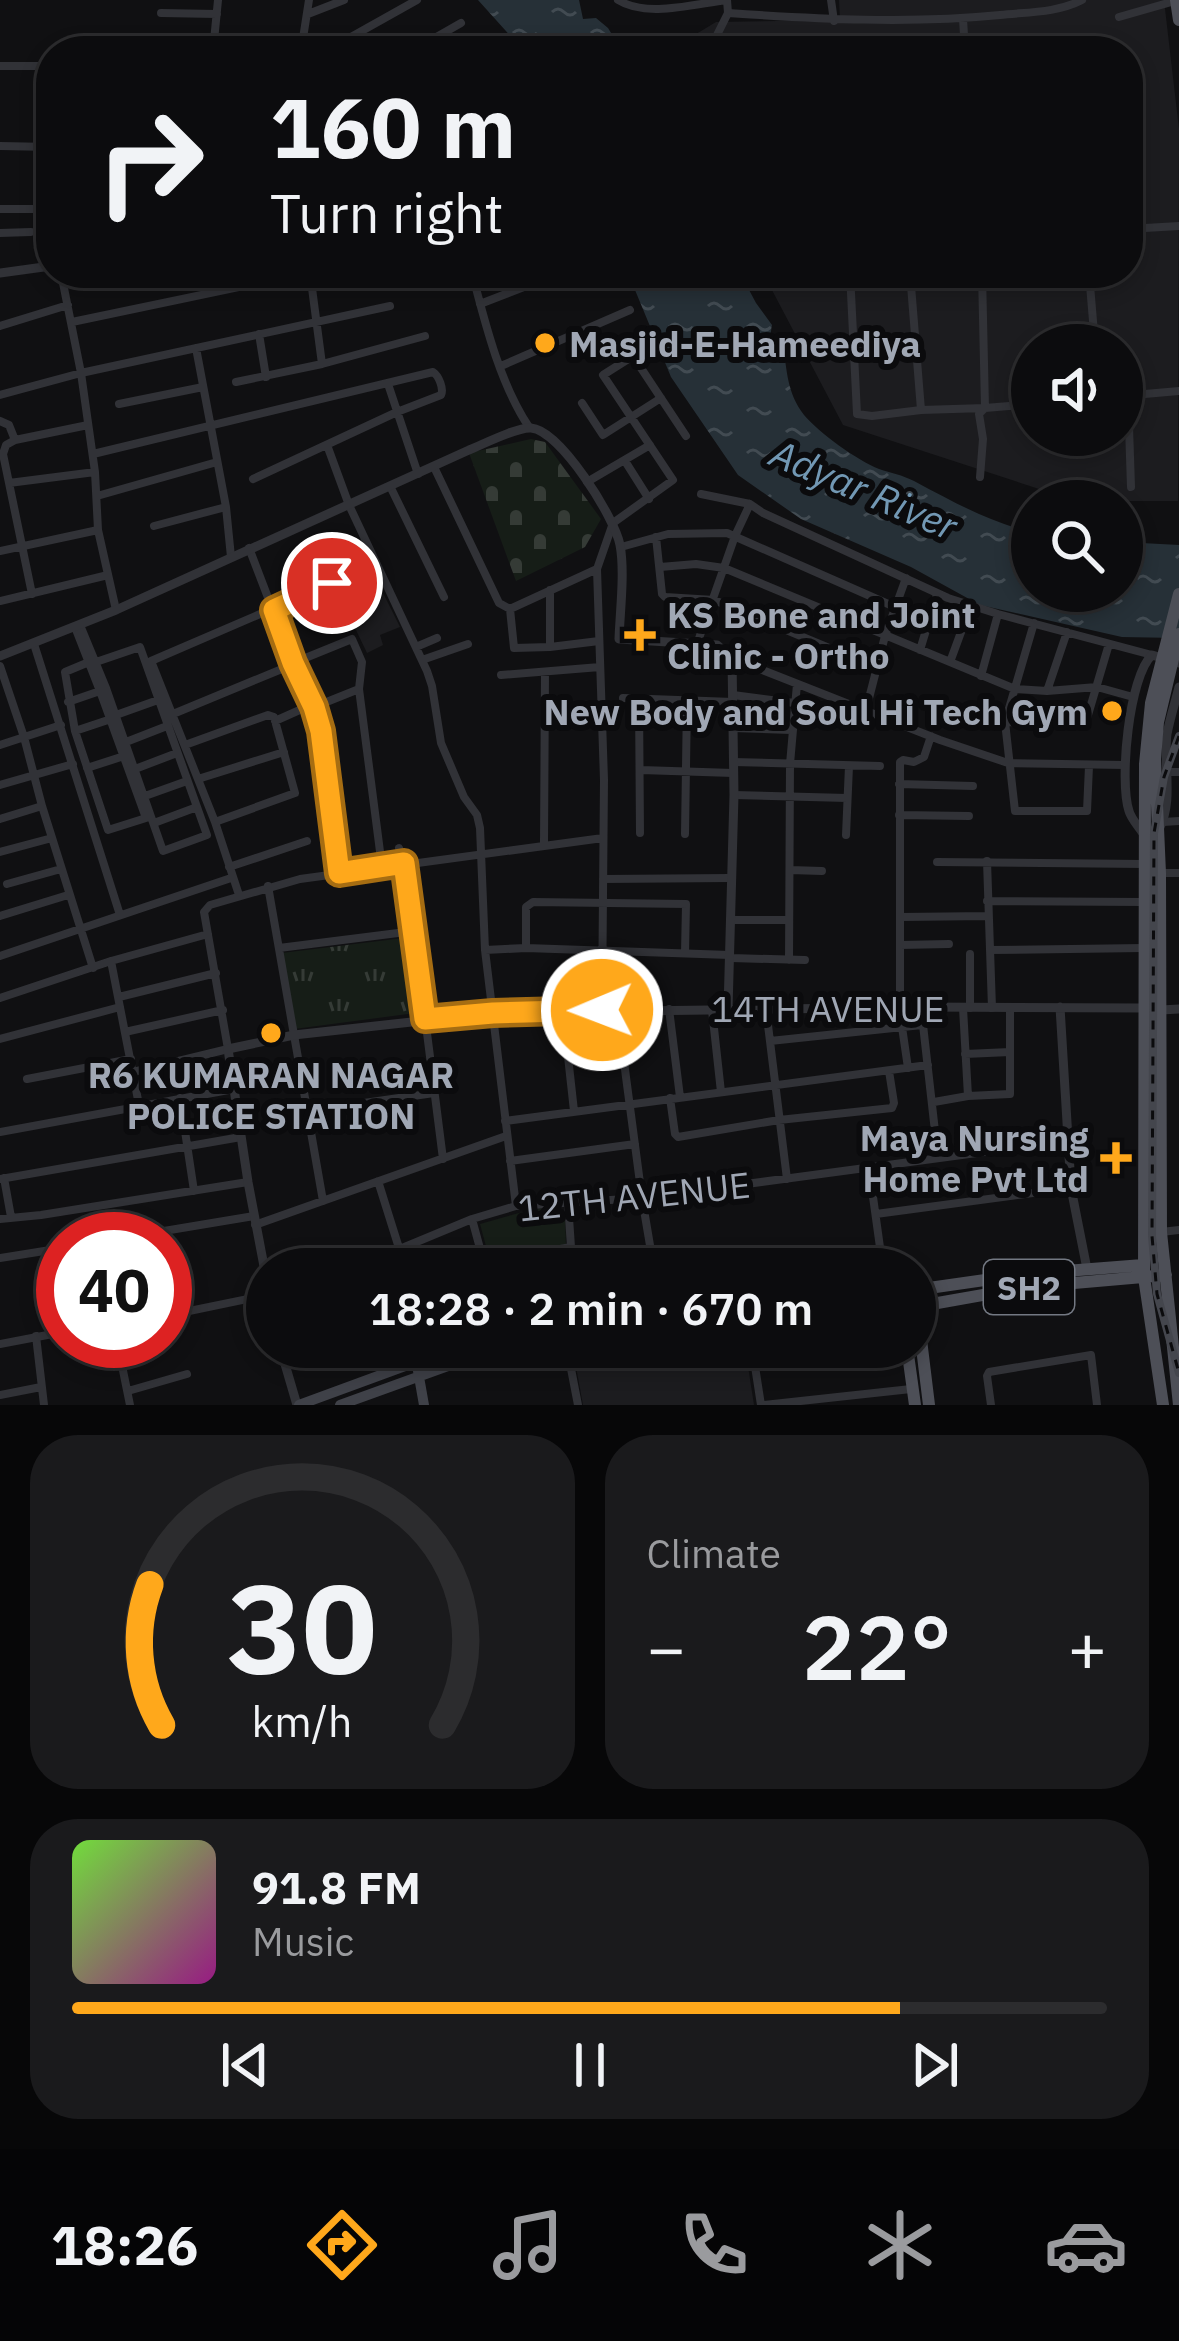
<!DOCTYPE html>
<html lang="en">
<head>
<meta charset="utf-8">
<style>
  :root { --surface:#0c0c0e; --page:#1a1a1c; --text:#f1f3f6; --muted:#9a9b9e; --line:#2c2c2e; --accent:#ffa81b }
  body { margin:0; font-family:"IBM Plex Sans",sans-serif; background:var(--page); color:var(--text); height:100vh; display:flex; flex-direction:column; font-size:45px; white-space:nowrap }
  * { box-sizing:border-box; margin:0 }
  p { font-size:39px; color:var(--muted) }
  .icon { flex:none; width:66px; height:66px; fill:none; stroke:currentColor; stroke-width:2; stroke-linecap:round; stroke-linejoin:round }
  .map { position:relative; height:1405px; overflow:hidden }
  .side { display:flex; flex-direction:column; gap:30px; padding:30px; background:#070708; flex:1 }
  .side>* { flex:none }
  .banner { position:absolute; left:36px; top:36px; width:1107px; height:252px; border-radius:48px; box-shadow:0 6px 18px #0003,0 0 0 3px var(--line); background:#0c0c0e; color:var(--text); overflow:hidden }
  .fabs { position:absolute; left:1011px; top:324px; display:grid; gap:24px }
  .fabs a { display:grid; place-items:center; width:132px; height:132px; border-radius:50%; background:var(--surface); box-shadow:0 6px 18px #0003,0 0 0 3px var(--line); font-size:60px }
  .speed { position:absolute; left:36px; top:1212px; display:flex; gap:24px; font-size:60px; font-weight:700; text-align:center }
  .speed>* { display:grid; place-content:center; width:156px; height:156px; border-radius:50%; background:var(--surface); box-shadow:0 6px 18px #0003,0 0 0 3px var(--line); line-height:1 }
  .speed .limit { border:18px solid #d22; background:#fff; color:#111 }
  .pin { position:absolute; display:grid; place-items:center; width:102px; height:102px; color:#fff; margin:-51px; border:6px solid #fff; border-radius:50%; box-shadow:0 3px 12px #0007 }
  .me { position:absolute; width:132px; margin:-66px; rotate:269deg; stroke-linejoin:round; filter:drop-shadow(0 0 9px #0008) }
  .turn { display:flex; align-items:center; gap:42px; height:252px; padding:0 36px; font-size:54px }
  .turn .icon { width:156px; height:156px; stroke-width:2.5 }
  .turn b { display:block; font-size:84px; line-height:102px }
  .big { font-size:90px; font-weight:600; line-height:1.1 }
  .side .tile { flex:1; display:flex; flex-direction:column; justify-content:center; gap:18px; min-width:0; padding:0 42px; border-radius:48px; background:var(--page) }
  .side .dial { align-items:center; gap:0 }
  .dial svg { height:312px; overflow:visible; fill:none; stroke:var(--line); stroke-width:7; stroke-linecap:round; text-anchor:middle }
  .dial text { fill:var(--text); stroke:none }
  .song { display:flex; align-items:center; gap:36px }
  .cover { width:144px; height:144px; border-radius:18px; background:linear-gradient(135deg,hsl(100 70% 55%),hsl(310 70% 35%)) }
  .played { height:12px; border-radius:6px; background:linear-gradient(90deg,var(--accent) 80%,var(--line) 80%) }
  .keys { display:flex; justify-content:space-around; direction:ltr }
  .heat { display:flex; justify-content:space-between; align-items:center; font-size:66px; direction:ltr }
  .side .tiles { flex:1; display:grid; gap:30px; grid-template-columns:1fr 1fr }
  .tile:last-child { grid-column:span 2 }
  .trip { position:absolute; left:246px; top:1248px; width:690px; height:120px; border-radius:60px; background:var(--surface); box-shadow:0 6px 18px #0003,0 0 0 3px var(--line); font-weight:600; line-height:120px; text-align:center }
  .dock { display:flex; height:192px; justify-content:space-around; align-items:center; background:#050506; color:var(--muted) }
  .dock .icon { width:84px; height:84px }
  .dock .on { color:var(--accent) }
  .dock b { font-size:54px; color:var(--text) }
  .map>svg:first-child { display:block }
  .built { fill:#1c1c1f; fill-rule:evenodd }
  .grass { fill:url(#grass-tufts) }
  .cemetery { fill:url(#cemetery-stones) }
  .garden { fill:#161d17 }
  .water { fill:url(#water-ripples) }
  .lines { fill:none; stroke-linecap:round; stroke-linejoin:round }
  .minor { stroke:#313237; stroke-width:8 }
  .tertiary { stroke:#313237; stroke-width:9 }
  .secondary { stroke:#3f4148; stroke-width:10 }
  .primary { stroke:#4d4f57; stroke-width:12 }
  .rail-casing { stroke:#44464d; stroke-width:8 }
  .rail { stroke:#0b0b0d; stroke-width:3; stroke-dasharray:9; stroke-linecap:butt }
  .route-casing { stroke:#a66d12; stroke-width:30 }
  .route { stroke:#ffa81b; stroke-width:21 }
  .poi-dot { fill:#ffa81b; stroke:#0b0b0d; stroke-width:4.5 }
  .labels { text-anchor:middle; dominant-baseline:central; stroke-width:12; stroke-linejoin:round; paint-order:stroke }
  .shield { fill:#0b0b0d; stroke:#737882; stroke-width:3 }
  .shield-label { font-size:33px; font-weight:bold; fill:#a0a7b4 }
  .poi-label { font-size:36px; font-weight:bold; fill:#a0a7b4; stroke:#0b0b0d; text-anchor:start }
  .street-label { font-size:36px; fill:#a0a7b4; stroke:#0b0b0d }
  .water-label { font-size:39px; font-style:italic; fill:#7298b4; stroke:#0b0b0d }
</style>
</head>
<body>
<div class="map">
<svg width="1179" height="1405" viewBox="0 0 1179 1405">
  <defs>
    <pattern id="grass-tufts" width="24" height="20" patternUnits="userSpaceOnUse" patternTransform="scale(3)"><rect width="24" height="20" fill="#161d17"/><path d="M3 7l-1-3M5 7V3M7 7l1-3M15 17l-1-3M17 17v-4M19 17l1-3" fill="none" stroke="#353b36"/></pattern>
    <pattern id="cemetery-stones" width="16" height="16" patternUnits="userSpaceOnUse" patternTransform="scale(3)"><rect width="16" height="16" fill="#161d17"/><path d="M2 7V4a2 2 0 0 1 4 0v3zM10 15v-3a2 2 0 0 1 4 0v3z" fill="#353b36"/></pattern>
    <pattern id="water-ripples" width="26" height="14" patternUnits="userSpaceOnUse" patternTransform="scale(3)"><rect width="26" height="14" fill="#263037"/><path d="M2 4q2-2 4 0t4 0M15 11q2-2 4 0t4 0" fill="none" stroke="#424b52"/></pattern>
  </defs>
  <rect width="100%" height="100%" fill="#101012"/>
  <path class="built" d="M839 0H1164L1179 129 1178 501H1076L843 425 763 273H1128V51H668L716 22 840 20ZM1032 345H1122V435H1032Z
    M383 593 400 627 380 635 383 645 367 653 345 607Z
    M678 1347H745L754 1405H583L575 1361Z"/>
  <path class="grass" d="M404 938 415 1013 294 1029 282 953Z"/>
  <path class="cemetery" d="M531 439 545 442 601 519 585 547 516 581 469 453Z"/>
  <path class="garden" d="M553 1207 565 1214 566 1247 490 1261 480 1224 526 1211Z"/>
  <path class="water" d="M478 0H579L583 19 596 18 608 28 622 51H524Z
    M628 273H740L756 303 772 325 770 337 783 345C787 371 787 393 804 415 818 432 858 461 879 469 891 473 902 475 914 481 955 503 986 520 1032 533V591H1122V542L1179 545V638L1122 637 980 605 911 567 801 519 738 475 671 377Z"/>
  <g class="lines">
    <path class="minor" d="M618 0C646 18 694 4 727 0L728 13
      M831 0 834 21
      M161 13 217 14
      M308 14 344 0
      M1119 17 1175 1
      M963 19 965 51
      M848 47 964 41
      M213 51 218 0
      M301 51 309 0
      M326 51 417 0
      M412 51 461 23
      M709 51 728 13C819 19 909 24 1000 15 1027 12 1057 13 1082 0
      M0 66H50
      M46 66 51 155
      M0 146 51 147
      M0 209H51
      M1128 229 1179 226
      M0 233 31 232
      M61 273 81 373 95 472 98 530 116 610
      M310 273 322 364
      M472 273C485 323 500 384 529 427
      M850 273 857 414 872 416 921 410 910 273
      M982 273 985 408 1032 404
      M1089 273 1095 345
      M311 283 347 273
      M480 304 560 273
      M72 322 292 276
      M0 326 68 305
      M259 334 266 377
      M196 348 226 507 231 557
      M501 366 630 310
      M236 382 322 364 425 336
      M388 384 418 474
      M0 395 81 373 390 306
      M1122 396 1179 391
      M1128 396 1131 487
      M582 403 603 435 661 398
      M119 404 203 387
      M921 410 985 408 979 414 983 439 980 477
      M0 421 9 425 15 440
      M15 440 6 445 3 454 32 594
      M15 440 88 425
      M327 445 349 505 427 671 432 686 441 743 464 797 477 815 480 828 485 950 516 1206
      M93 454 433 372C439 376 444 389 441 395L397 412 253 479
      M625 461 649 499
      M434 467 499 603 510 609
      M587 482 650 445
      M9 483 95 472
      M390 486 444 597
      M701 494 750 504 763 513 948 598 998 614 1152 655
      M97 496 217 462
      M154 526 226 507
      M656 537 662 594 665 597 714 600 875 667
      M621 547 668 534 727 533 895 607
      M249 548 293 663 317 716 339 873
      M0 551 98 530
      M660 567 696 564 724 568 1015 689 1047 691 1097 687 1133 697
      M0 601 108 575
      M510 609 514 648 550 647V590
      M510 609 597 569
      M1034 623 1005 722 1015 811H1087L1089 766
      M80 625 106 688 163 851 207 835 140 647 96 662
      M34 644 120 915
      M697 644 735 536 750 504
      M416 647 437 638
      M550 647 599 641
      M920 650 937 594
      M732 658 940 740 1008 763 1125 765
      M422 660 468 644
      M89 662 65 672 75 731 108 830 146 818 100 691
      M950 662 971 605
      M293 663 352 639 362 662 359 689
      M0 666 24 737 42 806 93 968
      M501 675 600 667
      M981 676 998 614
      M1047 691 1067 632
      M733 695 794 703
      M623 698 733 702
      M639 699 640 833
      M68 702 100 691 75 627
      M314 707 359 689 382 867
      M866 710 885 636 906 578
      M173 714 294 664
      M116 715 158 700
      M275 721 313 704
      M1005 722 1085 725 1109 644
      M733 728 791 730
      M75 731 111 719
      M126 742 167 726
      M0 745 61 725
      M185 745 268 715 274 717 295 793 215 822
      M733 762 880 766
      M87 768 124 756
      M135 769 177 753
      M641 770 733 773
      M1166 772H1179
      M198 779 284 752
      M899 784 973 786
      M0 785 73 764
      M734 795 847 798
      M145 796 187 781
      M899 815 969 816
      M0 819 42 806
      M1163 822 1179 821
      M154 823 197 807
      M685 834 687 700
      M846 835 849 766
      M544 844 545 672
      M399 848 404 863 412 915 443 1159
      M0 852 52 838
      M987 861 992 1008
      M937 862 1144 864
      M229 867 307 841
      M790 870 822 871
      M1161 873H1179
      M603 879 730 878
      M7 884 61 869
      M268 886 323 1201
      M239 895 215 822 151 661 332 583
      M987 901 1143 902
      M0 916 68 895
      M901 917 988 916
      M730 920H789
      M900 945 949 944
      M279 948 414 931
      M526 948V907L533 902 686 904 685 953
      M485 950 526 948 730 955
      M990 950 1143 948
      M970 954V1008
      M0 956 231 878
      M731 958 805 960
      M789 960 790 764 797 684
      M111 961 139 1105
      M119 997 216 973
      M0 998 111 961 208 934
      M900 1007V762L903 760 914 762 924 757 931 736
      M921 1007 938 1158
      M963 1008 968 1096 1010 1094V1007
      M602 1009 604 780 597 569 613 523 673 480 603 375 633 356 686 436
      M617 1009 642 1198 654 1269
      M669 1009 680 1097
      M766 1009 787 1179
      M712 1010 721 1092
      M563 1011 574 1111
      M902 1027 908 1068
      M125 1032 223 1010
      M0 1039 120 1007
      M770 1041 922 1025
      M965 1054 1010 1052
      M133 1072 228 1049 204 912 210 905 300 879 603 838
      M27 1079 131 1059
      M180 1098 194 1191
      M670 1098 675 1134 678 1137 779 1120 892 1108 894 1103 889 1071
      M934 1102 968 1096
      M308 1111 434 1093
      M505 1121 928 1065
      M0 1132 234 1089
      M510 1161 635 1144
      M869 1168 883 1269
      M4 1178 11 1217
      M0 1179 241 1137
      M378 1181 399 1248
      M876 1214 1071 1188
      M0 1219 41 1215 248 1182
      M472 1219 484 1263 571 1247 568 1203
      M255 1225 506 1136
      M1161 1232 1179 1230
      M116 1239 254 1216
      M414 1244 419 1269
      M571 1247 573 1261
      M0 1258 63 1248
      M338 1269 390 1253 472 1219 516 1206 642 1198 1067 1141
      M165 1316 267 1295
      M36 1336 44 1405
      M117 1341 130 1405
      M0 1344 63 1332
      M388 1347 397 1369
      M752 1347 761 1405
      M567 1348 578 1405
      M128 1391 187 1374
      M0 1395 41 1387
      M764 1405 911 1389
      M991 1405 987 1376 989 1372 1091 1355 1097 1405"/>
    <path class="tertiary" d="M0 273 51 266
      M0 656 116 610 469 450C484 444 517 427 531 428 560 430 615 518 620 545 625 572 620 611 619 639L717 645 732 658 734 795 728 1009
      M1159 829C1174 801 1163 765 1167 734 1170 718 1175 703 1179 687
      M1144 835C1140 828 1131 819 1129 811 1119 781 1129 676 1152 655L1179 663
      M1060 1007 1071 1188 1087 1269
      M1161 1010 1179 1009
      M267 1282 248 1182 228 1049 294 1035 493 1013 921 1007 1143 1008
      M280 1347 297 1405"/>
    <path class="secondary" d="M418 1371 424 1405
      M299 1405 416 1362 499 1347
      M340 1405 448 1366 583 1347"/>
    <path class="primary" d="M1176 0 1179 20
      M915 1290 1027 1274 1143 1265
      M916 1299 929 1405
      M915 1307 1028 1287 1166 1275
      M907 1347 915 1405
      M1163 1405 1144 1277 1145 764 1151 703 1179 594
      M1179 1405 1161 1232 1160 873 1155 759 1158 722 1179 634"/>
    <g class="rail-casing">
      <path id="rail" d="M1179 736 1164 777 1154 833 1152 1236 1157 1294 1179 1373"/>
    </g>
    <use href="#rail" class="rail"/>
  </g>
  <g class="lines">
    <g class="route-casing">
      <path id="route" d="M332 583 274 610 293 663 314 707 321 731 339 873 404 863 425 1019 493 1013 602 1010"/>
    </g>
    <use href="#route" class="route"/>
  </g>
  <g class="poi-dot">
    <circle cx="545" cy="343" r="12"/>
    <path d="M634 617h12v12h12v12h-12v12h-12v-12h-12v-12h12z"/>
    <circle cx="1112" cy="711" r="12"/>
    <circle cx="271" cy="1033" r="12"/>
    <path d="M1110 1140h12v12h12v12h-12v12h-12v-12h-12v-12h12z"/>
  </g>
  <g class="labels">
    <rect class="shield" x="984" y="1260" width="90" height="54" rx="9"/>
    <g class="shield-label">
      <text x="1029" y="1287">SH2</text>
    </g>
    <g class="poi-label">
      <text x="569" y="343">Masjid-E-Hameediya</text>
      <text x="667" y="614">KS Bone and Joint<tspan x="667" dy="41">Clinic - Ortho</tspan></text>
      <text x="1088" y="711" text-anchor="end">New Body and Soul Hi Tech Gym</text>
      <text x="271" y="1074" text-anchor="middle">R6 KUMARAN NAGAR<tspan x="271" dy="41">POLICE STATION</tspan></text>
      <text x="1089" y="1137" text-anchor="end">Maya Nursing<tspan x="1089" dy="41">Home Pvt Ltd</tspan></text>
    </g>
    <g class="street-label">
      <text x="828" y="1008">14TH AVENUE</text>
      <text transform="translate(634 1196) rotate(-6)">12TH AVENUE</text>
    </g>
    <g class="water-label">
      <text transform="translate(864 489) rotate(23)">Adyar River</text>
    </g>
  </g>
</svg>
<div class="fabs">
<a><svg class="icon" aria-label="sound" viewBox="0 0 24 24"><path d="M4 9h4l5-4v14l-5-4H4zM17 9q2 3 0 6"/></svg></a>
<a><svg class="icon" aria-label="search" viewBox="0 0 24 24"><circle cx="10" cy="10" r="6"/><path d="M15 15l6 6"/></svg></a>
</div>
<div class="speed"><div class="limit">40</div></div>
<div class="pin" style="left:332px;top:583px;background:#d93025"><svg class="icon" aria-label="arrive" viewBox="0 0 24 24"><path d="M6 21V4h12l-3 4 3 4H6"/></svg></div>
<svg class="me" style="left:602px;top:1010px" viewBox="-20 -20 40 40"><circle r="17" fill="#ffa81b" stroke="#fff" stroke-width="3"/><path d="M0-11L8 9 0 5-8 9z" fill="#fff"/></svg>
<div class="trip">18:28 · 2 min · 670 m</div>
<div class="banner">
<div class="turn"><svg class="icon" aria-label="right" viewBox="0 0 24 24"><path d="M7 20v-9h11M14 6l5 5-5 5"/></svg><div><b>160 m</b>Turn right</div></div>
</div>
</div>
<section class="side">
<div class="tiles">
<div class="tile dial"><svg viewBox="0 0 100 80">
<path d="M14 69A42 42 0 1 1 86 69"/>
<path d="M14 69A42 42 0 0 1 11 33" stroke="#ffa81b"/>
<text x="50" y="56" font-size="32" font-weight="700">30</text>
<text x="50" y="72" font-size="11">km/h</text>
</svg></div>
<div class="tile"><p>Climate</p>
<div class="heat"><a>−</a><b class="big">22°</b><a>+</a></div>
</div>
<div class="tile">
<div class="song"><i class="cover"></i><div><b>91.8 FM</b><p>Music</p></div></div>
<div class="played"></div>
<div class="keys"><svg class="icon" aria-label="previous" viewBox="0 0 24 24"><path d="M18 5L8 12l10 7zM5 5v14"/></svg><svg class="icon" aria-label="pause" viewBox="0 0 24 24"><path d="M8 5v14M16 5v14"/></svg><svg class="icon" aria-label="next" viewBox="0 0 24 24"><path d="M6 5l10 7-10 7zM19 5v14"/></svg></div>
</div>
</div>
</section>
<nav class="dock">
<b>18:26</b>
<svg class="icon on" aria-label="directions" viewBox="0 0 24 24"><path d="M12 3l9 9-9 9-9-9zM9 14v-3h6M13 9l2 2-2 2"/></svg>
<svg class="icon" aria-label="music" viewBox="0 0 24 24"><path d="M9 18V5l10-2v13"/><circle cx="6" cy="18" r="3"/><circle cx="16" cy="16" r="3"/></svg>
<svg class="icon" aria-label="phone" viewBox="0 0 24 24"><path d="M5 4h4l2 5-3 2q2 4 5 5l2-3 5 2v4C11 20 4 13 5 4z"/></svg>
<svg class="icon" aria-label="climate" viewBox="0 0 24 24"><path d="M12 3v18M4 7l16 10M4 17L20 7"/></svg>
<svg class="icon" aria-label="car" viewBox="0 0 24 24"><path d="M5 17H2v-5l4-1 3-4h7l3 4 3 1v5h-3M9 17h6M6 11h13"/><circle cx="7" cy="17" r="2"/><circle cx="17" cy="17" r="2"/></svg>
</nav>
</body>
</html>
